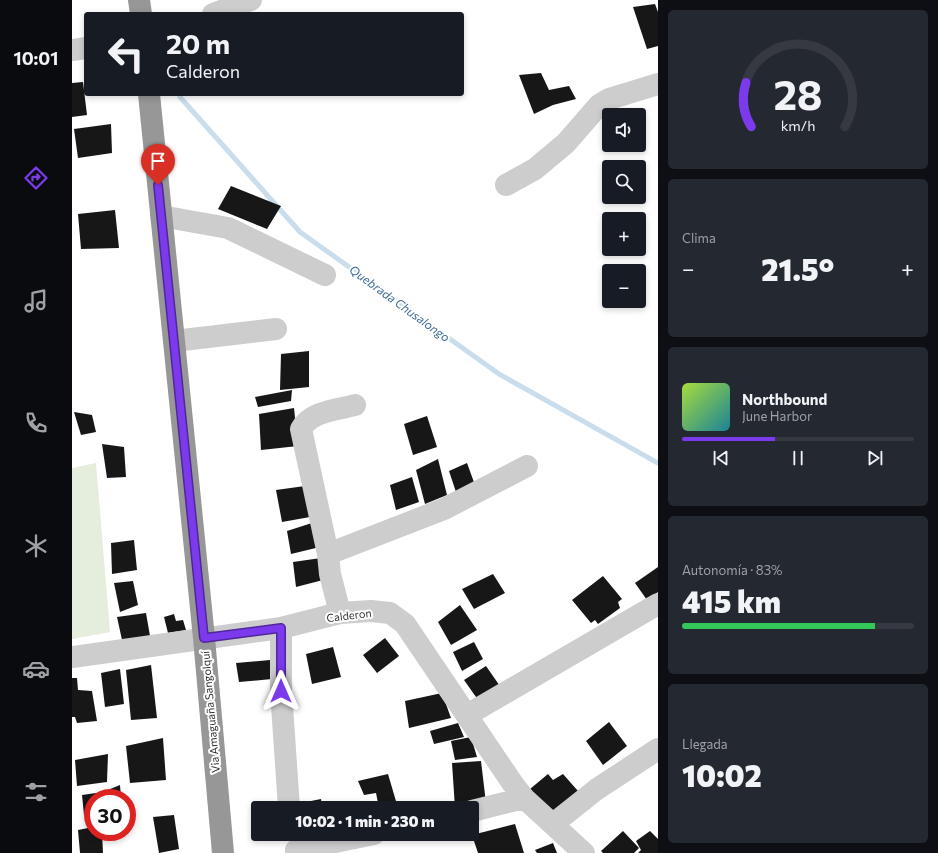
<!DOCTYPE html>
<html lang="es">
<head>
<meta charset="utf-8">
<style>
  :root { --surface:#171b24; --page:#242831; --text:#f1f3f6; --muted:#9ea1a6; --line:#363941; --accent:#7c3aed }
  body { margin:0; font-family:Commissioner,sans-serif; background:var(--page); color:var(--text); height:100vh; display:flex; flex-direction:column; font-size:15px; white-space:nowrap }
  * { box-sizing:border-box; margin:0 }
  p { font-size:13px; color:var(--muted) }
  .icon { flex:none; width:22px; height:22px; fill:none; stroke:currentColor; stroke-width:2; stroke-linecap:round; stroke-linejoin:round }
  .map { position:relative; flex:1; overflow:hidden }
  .sheet { display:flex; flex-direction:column; gap:10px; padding:10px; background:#0d0f14; width:280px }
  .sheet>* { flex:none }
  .guide { position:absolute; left:12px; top:12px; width:380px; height:84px; border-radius:4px; box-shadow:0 2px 6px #0003; background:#171b24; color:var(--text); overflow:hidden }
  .buttons { position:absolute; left:530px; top:108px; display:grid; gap:8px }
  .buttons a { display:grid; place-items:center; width:44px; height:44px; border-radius:4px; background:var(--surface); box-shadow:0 2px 6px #0003; font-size:20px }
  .speed { position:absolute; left:12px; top:789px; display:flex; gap:8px; font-size:20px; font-weight:700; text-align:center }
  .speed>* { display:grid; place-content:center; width:52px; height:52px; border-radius:50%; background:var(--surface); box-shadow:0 2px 6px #0003; line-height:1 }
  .speed .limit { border:6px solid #d22; background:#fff; color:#111 }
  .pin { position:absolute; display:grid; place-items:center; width:34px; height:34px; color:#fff; margin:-41px -17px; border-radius:50% 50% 50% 0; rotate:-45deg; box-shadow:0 0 4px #0007 }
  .pin .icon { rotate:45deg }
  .me { position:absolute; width:44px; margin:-22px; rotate:0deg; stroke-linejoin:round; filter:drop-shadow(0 0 3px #0008) }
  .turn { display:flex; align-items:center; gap:14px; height:84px; padding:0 16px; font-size:18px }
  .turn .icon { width:52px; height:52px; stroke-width:2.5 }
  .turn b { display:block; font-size:28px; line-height:34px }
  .big { font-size:30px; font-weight:800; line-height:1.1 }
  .sheet .widget { flex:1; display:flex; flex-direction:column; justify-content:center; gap:6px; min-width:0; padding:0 14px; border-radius:6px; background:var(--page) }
  .sheet .dial { align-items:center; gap:0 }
  .dial svg { height:104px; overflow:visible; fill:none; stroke:var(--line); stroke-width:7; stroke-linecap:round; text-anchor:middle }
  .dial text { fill:var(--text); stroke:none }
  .song { display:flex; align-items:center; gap:12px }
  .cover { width:48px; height:48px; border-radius:6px; background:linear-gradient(135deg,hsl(80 70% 55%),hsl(190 70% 35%)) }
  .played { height:4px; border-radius:2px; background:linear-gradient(90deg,var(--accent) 40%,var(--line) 40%) }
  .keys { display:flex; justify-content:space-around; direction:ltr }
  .heat { display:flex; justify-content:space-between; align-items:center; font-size:22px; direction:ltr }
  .charge { height:6px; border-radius:3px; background:linear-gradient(90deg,#34c759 83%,var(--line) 0) }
  .trip { position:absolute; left:179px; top:801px; width:228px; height:40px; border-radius:4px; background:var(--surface); box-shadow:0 2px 6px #0003; font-weight:800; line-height:40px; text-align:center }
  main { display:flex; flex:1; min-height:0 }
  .dock { display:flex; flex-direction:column; width:72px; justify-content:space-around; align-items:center; background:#090b0e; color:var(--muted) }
  .dock .icon { width:28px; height:28px }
  .dock .on { color:var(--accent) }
  .dock b { font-size:18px; color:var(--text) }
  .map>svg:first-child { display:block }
  .green { fill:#e5eddd }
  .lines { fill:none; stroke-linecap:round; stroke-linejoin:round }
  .stream { stroke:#c9dded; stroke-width:5 }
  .building { fill:#171717 }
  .minor { stroke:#cdcdcd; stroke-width:22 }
  .highway { stroke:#979797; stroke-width:22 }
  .route-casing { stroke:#51269a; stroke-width:10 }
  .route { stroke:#7c3aed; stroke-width:7 }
  .labels { text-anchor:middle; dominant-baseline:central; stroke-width:4; stroke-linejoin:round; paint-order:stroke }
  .street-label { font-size:11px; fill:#303030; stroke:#fff }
  .water-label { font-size:12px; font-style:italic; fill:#3a6b95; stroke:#fff }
</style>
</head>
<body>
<main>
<nav class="dock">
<b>10:01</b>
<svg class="icon on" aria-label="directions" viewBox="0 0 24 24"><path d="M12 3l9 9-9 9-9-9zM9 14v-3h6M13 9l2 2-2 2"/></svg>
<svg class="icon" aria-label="music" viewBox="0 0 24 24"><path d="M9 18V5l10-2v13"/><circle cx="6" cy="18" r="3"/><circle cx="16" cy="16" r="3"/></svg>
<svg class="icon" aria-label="phone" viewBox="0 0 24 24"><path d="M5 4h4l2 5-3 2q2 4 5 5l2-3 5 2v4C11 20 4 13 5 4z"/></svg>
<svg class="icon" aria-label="climate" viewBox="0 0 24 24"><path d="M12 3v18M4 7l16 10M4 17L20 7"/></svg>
<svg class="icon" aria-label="car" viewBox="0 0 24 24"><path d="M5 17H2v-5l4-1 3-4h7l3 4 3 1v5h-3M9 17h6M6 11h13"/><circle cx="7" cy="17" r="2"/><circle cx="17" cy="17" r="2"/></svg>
<svg class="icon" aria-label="filters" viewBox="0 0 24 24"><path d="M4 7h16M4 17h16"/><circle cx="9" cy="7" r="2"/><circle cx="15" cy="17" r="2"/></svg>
</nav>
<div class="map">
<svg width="586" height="853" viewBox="0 0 586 853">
  <rect width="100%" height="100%" fill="#fff"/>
  <path class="green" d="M24 463 38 632 0 639V468Z"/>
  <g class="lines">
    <path class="stream" d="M108 97 228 232 427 374 586 463"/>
  </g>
  <path class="building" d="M583 4 586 12V46L575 49 561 7Z
    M469 73 477 90 497 86 504 99 481 105 462 114 447 75Z
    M11 82 15 115 0 117V83Z
    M39 124 40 153 6 158 2 129Z
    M159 186 209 206 195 229 146 209Z
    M43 210 47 248 9 249 6 214Z
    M237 351V387L208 390 209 354Z
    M220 390 219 401 186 407 183 397Z
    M222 408 226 446 189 450 187 414Z
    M2 412 20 415 24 432 9 435Z
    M355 416 365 447 341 455 332 424Z
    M30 444 52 447 54 477 35 478Z
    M366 459 375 495 353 504 344 470Z
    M395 463 403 485 385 495 377 471Z
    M340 477 347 502 324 510 318 485Z
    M233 486 238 517 210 522 204 490Z
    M243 522 248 547 219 554 215 531Z
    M62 540 65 570 40 574 39 543Z
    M249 558 251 580 224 587 221 562Z
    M586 567V592L575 600 563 583Z
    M421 574 433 593 402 609 390 589Z
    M531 576 550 599 546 602 548 608 526 624 523 620 519 623 500 600Z
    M61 581 66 605 48 612 42 583Z
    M388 605 405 630 379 645 366 622Z
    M74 613 78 636 50 640 45 617Z
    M102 614 104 621 111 620 114 630 96 633 92 617Z
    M313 638 327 656 305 673 291 655Z
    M402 642 411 659 390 671 381 652Z
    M261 647 269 677 240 684 234 654Z
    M198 660 200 679 167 682 164 663Z
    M79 665 85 718 59 720 54 670Z
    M414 666 430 689 409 704 392 680Z
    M48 669 52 704 33 707 29 673Z
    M0 678H5L6 690 20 691 25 721 5 723 3 717H0Z
    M370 693 379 718 337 728 333 701Z
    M537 722 555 746 531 765 514 741Z
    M386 723 392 737 362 744 358 731Z
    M399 737 405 757 383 760 379 741Z
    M91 738 94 780 58 783 54 746Z
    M36 754 35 782 5 786 3 760Z
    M409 761 414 803 383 808 380 763Z
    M316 774 326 808H307L304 793 292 795 286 781Z
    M476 774 481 780 491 774 506 791 481 814 458 789Z
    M48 785 49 798H21V814L12 815 10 795 31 792Z
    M249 799 250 808H224V804Z
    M291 802V808H268V806Z
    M102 815 107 849 87 853 81 817Z
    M443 824 452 853H406L400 835Z
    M21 827V832H30L31 853H8L6 830Z
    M551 831 567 848 562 853H531L529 851Z
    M578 831 586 839V853H566L569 850 564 841Z
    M228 834H255L229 841Z
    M481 843 485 853H465L463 850Z"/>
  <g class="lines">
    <path class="minor" d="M141 14 179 0
      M0 50 14 48
      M434 185 463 169 494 143 527 105 537 99 586 84
      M89 216 156 228 253 275
      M102 341 204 329
      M256 554 229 429C239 411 265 410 283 405
      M268 613 258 574 256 554 372 509 455 466
      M209 628V691L217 808
      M0 657 209 628 268 613 299 611 318 613 333 624 441 784 452 798 512 853
      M395 715 586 604
      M400 811 452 798
      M481 824 525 789 586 749
      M224 850 302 834"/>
    <path class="highway" d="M67 0 69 14
      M77 94 132 638 151 853"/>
  </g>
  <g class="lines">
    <g class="route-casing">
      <path id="route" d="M86 185 132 638 209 628V691"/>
    </g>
    <use href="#route" class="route"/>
  </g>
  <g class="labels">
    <g class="street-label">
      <text transform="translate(277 615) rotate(-7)">Calderon</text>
      <text transform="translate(138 712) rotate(-95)">Via Amaguaña Sangolquí</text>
    </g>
    <g class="water-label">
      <text transform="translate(328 303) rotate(36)">Quebrada Chusalongo</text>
    </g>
  </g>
</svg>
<div class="buttons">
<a><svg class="icon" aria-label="sound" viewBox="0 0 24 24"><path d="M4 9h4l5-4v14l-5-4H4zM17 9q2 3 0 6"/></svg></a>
<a><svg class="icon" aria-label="search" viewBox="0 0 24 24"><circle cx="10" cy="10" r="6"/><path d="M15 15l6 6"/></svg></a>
<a>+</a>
<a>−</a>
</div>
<div class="speed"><div class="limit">30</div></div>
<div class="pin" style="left:86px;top:185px;background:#d93025"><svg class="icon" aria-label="arrive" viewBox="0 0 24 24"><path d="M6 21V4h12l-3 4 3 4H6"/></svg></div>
<svg class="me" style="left:209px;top:691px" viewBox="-20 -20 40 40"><path d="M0-17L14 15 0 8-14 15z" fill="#7c3aed" stroke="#fff" stroke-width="4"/></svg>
<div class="trip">10:02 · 1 min · 230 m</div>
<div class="guide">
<div class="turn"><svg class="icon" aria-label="left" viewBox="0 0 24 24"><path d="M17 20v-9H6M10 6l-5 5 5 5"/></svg><div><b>20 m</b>Calderon</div></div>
</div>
</div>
<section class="sheet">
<div class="widget dial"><svg viewBox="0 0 100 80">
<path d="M14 69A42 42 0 1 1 86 69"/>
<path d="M14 69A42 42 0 0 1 10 35" stroke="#7c3aed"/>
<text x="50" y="56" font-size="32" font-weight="700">28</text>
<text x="50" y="72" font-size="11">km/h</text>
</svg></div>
<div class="widget"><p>Clima</p>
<div class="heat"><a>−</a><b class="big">21.5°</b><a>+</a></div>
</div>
<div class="widget">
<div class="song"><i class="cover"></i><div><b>Northbound</b><p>June Harbor</p></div></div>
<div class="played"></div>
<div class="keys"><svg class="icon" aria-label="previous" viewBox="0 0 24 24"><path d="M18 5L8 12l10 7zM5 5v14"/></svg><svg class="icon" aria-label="pause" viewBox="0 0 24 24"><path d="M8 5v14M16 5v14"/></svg><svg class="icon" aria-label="next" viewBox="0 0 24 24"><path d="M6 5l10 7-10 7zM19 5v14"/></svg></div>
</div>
<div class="widget"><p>Autonomía · 83%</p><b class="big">415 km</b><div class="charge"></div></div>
<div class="widget"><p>Llegada</p><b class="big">10:02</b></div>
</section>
</main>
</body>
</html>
